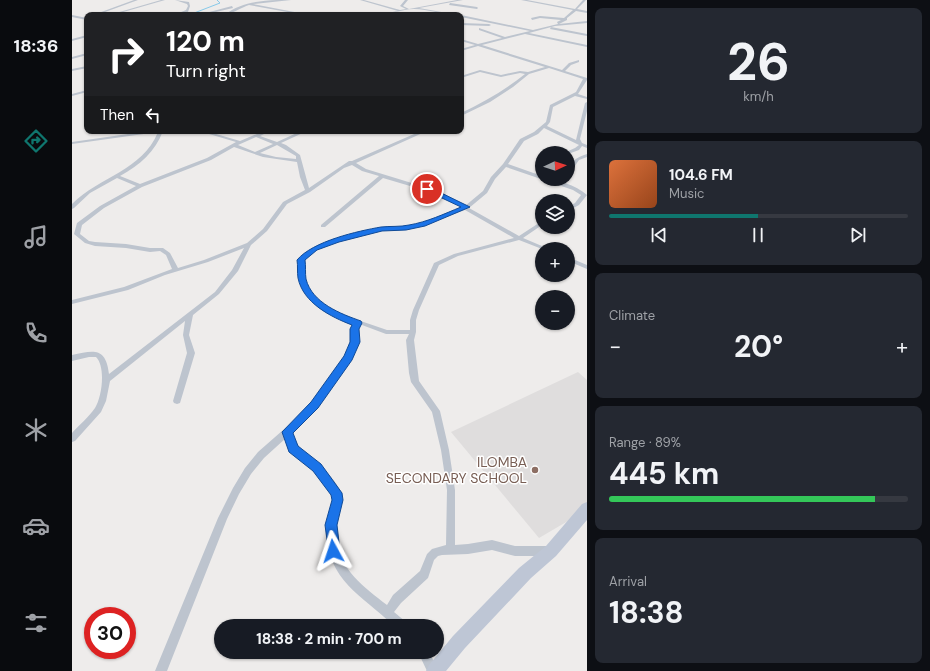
<!DOCTYPE html>
<html lang="en">
<head>
<meta charset="utf-8">
<style>
  :root { --surface:#171b24; --page:#242831; --text:#f1f3f6; --muted:#9ea1a6; --line:#363941; --accent:#0f766e }
  body { margin:0; font-family:"DM Sans",sans-serif; background:var(--page); color:var(--text); height:100vh; display:flex; flex-direction:column; font-size:15px; white-space:nowrap }
  * { box-sizing:border-box; margin:0 }
  p { font-size:13px; color:var(--muted) }
  .icon { flex:none; width:22px; height:22px; fill:none; stroke:currentColor; stroke-width:2; stroke-linecap:round; stroke-linejoin:round }
  .map { position:relative; flex:1; overflow:hidden }
  .sheet { display:flex; flex-direction:column; gap:8px; padding:8px; background:#0d0f14; width:343px }
  .sheet>* { flex:none }
  .guide { position:absolute; left:12px; top:12px; width:380px; height:122px; border-radius:8px; box-shadow:0 1px 3px #0004; background:#202124; color:#fff; overflow:hidden }
  .needle { width:26px; rotate:86deg }
  .tools { position:absolute; left:463px; top:146px; display:grid; gap:8px }
  .tools a { display:grid; place-items:center; width:40px; height:40px; border-radius:50%; background:var(--surface); box-shadow:0 1px 3px #0004; font-size:20px }
  .speed { position:absolute; left:12px; top:607px; display:flex; gap:8px; font-size:20px; font-weight:700; text-align:center }
  .speed>* { display:grid; place-content:center; width:52px; height:52px; border-radius:50%; background:var(--surface); box-shadow:0 1px 3px #0004; line-height:1 }
  .speed .limit { border:6px solid #d22; background:#fff; color:#111 }
  .pin { position:absolute; display:grid; place-items:center; width:34px; height:34px; color:#fff; margin:-17px; border:2px solid #fff; border-radius:50%; box-shadow:0 1px 4px #0007 }
  .me { position:absolute; width:44px; margin:-22px; rotate:355deg; stroke-linejoin:round; filter:drop-shadow(0 0 3px #0008) }
  .turn { display:flex; align-items:center; gap:14px; height:84px; padding:0 16px; font-size:18px }
  .turn .icon { width:52px; height:52px; stroke-width:2.5 }
  .turn b { display:block; font-size:28px; line-height:34px }
  .then { display:flex; align-items:center; height:38px; padding:0 16px; background:#0003; gap:8px; font-size:15px }
  .big { font-size:30px; font-weight:700; line-height:1.1 }
  .sheet .widget { flex:1; display:flex; flex-direction:column; justify-content:center; gap:6px; min-width:0; padding:0 14px; border-radius:8px; background:var(--page) }
  .sheet .dial { align-items:center; gap:0 }
  .dial b { font-size:52px; line-height:1 }
  .song { display:flex; align-items:center; gap:12px }
  .cover { width:48px; height:48px; border-radius:6px; background:linear-gradient(135deg,hsl(20 70% 55%),hsl(20 70% 35%)) }
  .played { height:4px; border-radius:2px; background:linear-gradient(90deg,var(--accent) 50%,var(--line) 50%) }
  .keys { display:flex; justify-content:space-around; direction:ltr }
  .heat { display:flex; justify-content:space-between; align-items:center; font-size:22px; direction:ltr }
  .charge { height:6px; border-radius:3px; background:linear-gradient(90deg,#34c759 89%,var(--line) 0) }
  .trip { position:absolute; left:142px; top:619px; width:230px; height:40px; border-radius:20px; background:var(--surface); box-shadow:0 1px 3px #0004; font-weight:700; line-height:40px; text-align:center }
  main { display:flex; flex:1; min-height:0 }
  .dock { display:flex; flex-direction:column; width:72px; justify-content:space-around; align-items:center; background:#090b0e; color:var(--muted) }
  .dock .icon { width:28px; height:28px }
  .dock .on { color:var(--accent) }
  .dock b { font-size:18px; color:var(--text) }
  .map>svg:first-child { display:block }
  .education { fill:#dfdddd }
  .lines { fill:none; stroke-linecap:round; stroke-linejoin:round }
  .stream { stroke:#87c9e9; stroke-width:1 }
  .street { fill:#bdc4ce; fill-rule:evenodd }
  .secondary { fill:#bec6d5; fill-rule:evenodd }
  .route { fill:#1a73e8; stroke:#114b97 }
  .education-dot { fill:#8d6e63; stroke:#fff; stroke-width:1.5 }
  .labels { text-anchor:middle; dominant-baseline:central; stroke-width:3; stroke-linejoin:round; paint-order:stroke }
  .near-education-label { font-size:14px; fill:#785e54; stroke:#fff; text-anchor:end }
</style>
</head>
<body>
<main>
<nav class="dock">
<b>18:36</b>
<svg class="icon on" aria-label="directions" viewBox="0 0 24 24"><path d="M12 3l9 9-9 9-9-9zM9 14v-3h6M13 9l2 2-2 2"/></svg>
<svg class="icon" aria-label="music" viewBox="0 0 24 24"><path d="M9 18V5l10-2v13"/><circle cx="6" cy="18" r="3"/><circle cx="16" cy="16" r="3"/></svg>
<svg class="icon" aria-label="phone" viewBox="0 0 24 24"><path d="M5 4h4l2 5-3 2q2 4 5 5l2-3 5 2v4C11 20 4 13 5 4z"/></svg>
<svg class="icon" aria-label="climate" viewBox="0 0 24 24"><path d="M12 3v18M4 7l16 10M4 17L20 7"/></svg>
<svg class="icon" aria-label="car" viewBox="0 0 24 24"><path d="M5 17H2v-5l4-1 3-4h7l3 4 3 1v5h-3M9 17h6M6 11h13"/><circle cx="7" cy="17" r="2"/><circle cx="17" cy="17" r="2"/></svg>
<svg class="icon" aria-label="filters" viewBox="0 0 24 24"><path d="M4 7h16M4 17h16"/><circle cx="9" cy="7" r="2"/><circle cx="15" cy="17" r="2"/></svg>
</nav>
<div class="map">
<svg width="515" height="671" viewBox="0 0 515 671">
  <rect width="100%" height="100%" fill="#eeeceb"/>
  <path class="education" d="M506 372 515 380V508L513 511 467 538 379 432Z"/>
  <g class="lines">
    <path class="stream" d="M117 15 148 3 145 0"/>
    <path class="street" d="M62 0H66L25 15H21Z
      M89 0H93L41 15H37Z
      M103 0 117 2 118 6 116 12 106 15H102L114 10 116 6 115 4Z
      M205 0H219L181 4 238 15H232L177 5C170 7 158 15 153 15 167 3 186 1 205 0Z
      M288 0H292L328 10 334 9 328 6 333 0H336L331 6 337 9 385 0H391L347 8 386 15C372 15 356 9 342 9 330 9 317 15 305 15L326 11Z
      M449 0H455L503 9 511 0H514L505 9 515 11V13L504 11 495 18V20L487 24 515 21V23L483 26 457 33 515 45V47L453 34 410 45 490 70 497 63 507 60V62L499 65 493 71 515 78V80L506 94 515 97V99L503 96 481 107 478 122 475 126 504 140 513 103 515 102V111L508 139 510 143 515 145V148L510 146 507 150 496 154V153H494V152L503 148 507 145 472 128 466 134 452 141 436 164 470 176V179C484 179 504 185 515 195L507 205 496 211V207L503 203 509 195 501 190 434 167 423 179 415 193 397 208 447 236 470 221V225L451 238 477 249H470L447 240 386 256 367 265 347 310 344 320V332L342 340 347 381 368 411 377 450 383 490V545L396 544 420 540 443 546H475L478 548 480 551 478 554 475 556H443L420 550 396 554 370 555 366 556 362 560 356 578 329 603 322 612 334 622 335 626H322C289 594 256 582 254 530 254 517 265 503 259 491 250 470 222 464 214 438L192 458 179 474 167 494 155 519 95 671H83L146 518 161 488 173 468 186 452 227 416 239 403 274 356 279 342 280 323C257 315 230 300 226 273 225 269 226 264 226 260L240 248 262 240 310 227 335 226 349 223 389 207 365 194 311 178 253 227H249V225L307 176 290 171 280 165 272 168 238 192 215 204 195 231 179 245 166 271 147 294 121 315 117 335 123 353 108 403 105 404 102 403 101 401 115 353 111 335 113 321 38 381 34 401 29 412 3 441 0 442V433C7 425 17 417 23 408 30 397 34 367 24 357H17L0 361V355C22 350 34 347 37 374L143 292 160 270 172 248 136 262 93 275 56 290 0 304V300L52 287 100 269 94 255 88 251 78 252 54 248 23 246 13 243 2 234 5 223 28 206 64 186 45 178 18 193 2 208 0 209V204C28 176 70 171 86 132L0 144V142L77 131H91C83 152 68 165 48 176L68 184 135 158 164 142 127 131H134L168 141 192 131H198L188 136 205 142 229 131H235L209 143 214 145 228 155 237 188 277 161H280L349 131H355L284 163 294 169 369 192 393 206 411 191 419 177 431 164 448 139 462 132 474 122 478 105 504 92 511 79 477 68 457 74 441 87 418 102 389 116V113C412 102 433 90 453 74L448 73 429 77 408 72 389 78V76L408 70 429 75 448 71 456 72 473 67 406 46 389 51V49L403 45 389 41V39L406 44 430 38 407 30V28L433 37 458 31 389 17V15L461 30 486 24 485 22 489 20 468 18 460 20 459 18 468 16 492 18 501 10ZM184 137 201 144 183 152 166 145ZM205 145 224 156V159L204 157 188 153ZM162 147 191 157 225 162 228 177 233 190 211 202 191 229 175 243 132 260 106 268 98 253 91 248H78L54 244 23 242 17 241 8 234 10 225 32 208 70 187 139 160ZM393 210 442 238 382 254 362 263 341 310 338 320V330H315L277 317 257 307 247 300 240 292 235 284 232 273V261L244 250 266 242 310 231 335 230 353 225ZM290 325 314 334H337L334 340 337 373 339 382 360 412 369 450 375 490 374 545 360 549 355 554 348 571 321 595 315 605C292 587 268 570 264 539 264 532 263 526 265 520 267 507 273 497 265 485 252 463 229 460 220 432L245 407 280 359 287 342 286 326Z
      M378 3 405 7 406 8 405 9 377 5Z
      M160 6 161 8 131 15H126Z
      M0 15 15 18V20L0 17Z
      M389 23 417 24 419 25 417 26 389 25Z
      M479 27 515 34V36L478 29Z
      M15 35V37L0 41V39Z
      M15 53V55L0 59V57Z
      M15 66V68L0 71V69Z
      M15 90V92L0 96V94Z
      M515 154V157L507 160 498 173H496C496 162 505 157 515 154Z
      M496 257 515 265V269L496 261Z
      M346 652H357L367 671H355Z"/>
    <path class="secondary" d="M515 502V520L484 556 459 578 393 648 374 671H354L357 665 381 636 447 568 474 546 510 504Z"/>
  </g>
  <path class="route" d="M353 187H357L398 207 353 226 334 230 310 231 267 242 245 250 233 260C234 266 233 273 234 279 240 303 269 314 289 321L290 323 287 329 288 342 280 360 246 408 221 433 226 446 249 464 270 493 271 500 265 525 268 551 266 555 261 557 257 555 253 525 260 500 259 495 241 471 217 452 210 432 239 402 272 356 278 342V329L280 325C259 317 231 303 226 278 225 272 226 266 225 260 241 241 286 231 309 227 318 226 328 227 337 225 355 222 372 214 389 207L353 190Z"/>
  <circle class="education-dot" cx="463" cy="470" r="4"/>
  <g class="labels">
    <g class="near-education-label">
      <text x="455" y="462">ILOMBA<tspan x="455" dy="16">SECONDARY SCHOOL</tspan></text>
    </g>
  </g>
</svg>
<div class="tools">
<a><svg class="needle" viewBox="-14 -14 28 28"><path d="M0-13l5 13h-10z" fill="#e53935"/><path d="M0 13l5-13h-10z" fill="#9ea1a6"/></svg></a>
<a><svg class="icon" aria-label="layers" viewBox="0 0 24 24"><path d="M12 4l9 5-9 5-9-5zM3 14l9 5 9-5"/></svg></a>
<a>+</a>
<a>−</a>
</div>
<div class="speed"><div class="limit">30</div></div>
<div class="pin" style="left:355px;top:189px;background:#d93025"><svg class="icon" aria-label="arrive" viewBox="0 0 24 24"><path d="M6 21V4h12l-3 4 3 4H6"/></svg></div>
<svg class="me" style="left:261px;top:551px" viewBox="-20 -20 40 40"><path d="M0-17L14 15 0 8-14 15z" fill="#1a73e8" stroke="#fff" stroke-width="4"/></svg>
<div class="trip">18:38 · 2 min · 700 m</div>
<div class="guide">
<div class="turn"><svg class="icon" aria-label="right" viewBox="0 0 24 24"><path d="M7 20v-9h11M14 6l5 5-5 5"/></svg><div><b>120 m</b>Turn right</div></div>
<div class="then">Then<svg class="icon" aria-label="left" viewBox="0 0 24 24"><path d="M17 20v-9H6M10 6l-5 5 5 5"/></svg></div>
</div>
</div>
<section class="sheet">
<div class="widget dial"><b>26</b><p>km/h</p></div>
<div class="widget">
<div class="song"><i class="cover"></i><div><b>104.6 FM</b><p>Music</p></div></div>
<div class="played"></div>
<div class="keys"><svg class="icon" aria-label="previous" viewBox="0 0 24 24"><path d="M18 5L8 12l10 7zM5 5v14"/></svg><svg class="icon" aria-label="pause" viewBox="0 0 24 24"><path d="M8 5v14M16 5v14"/></svg><svg class="icon" aria-label="next" viewBox="0 0 24 24"><path d="M6 5l10 7-10 7zM19 5v14"/></svg></div>
</div>
<div class="widget"><p>Climate</p>
<div class="heat"><a>−</a><b class="big">20°</b><a>+</a></div>
</div>
<div class="widget"><p>Range · 89%</p><b class="big">445 km</b><div class="charge"></div></div>
<div class="widget"><p>Arrival</p><b class="big">18:38</b></div>
</section>
</main>
</body>
</html>
